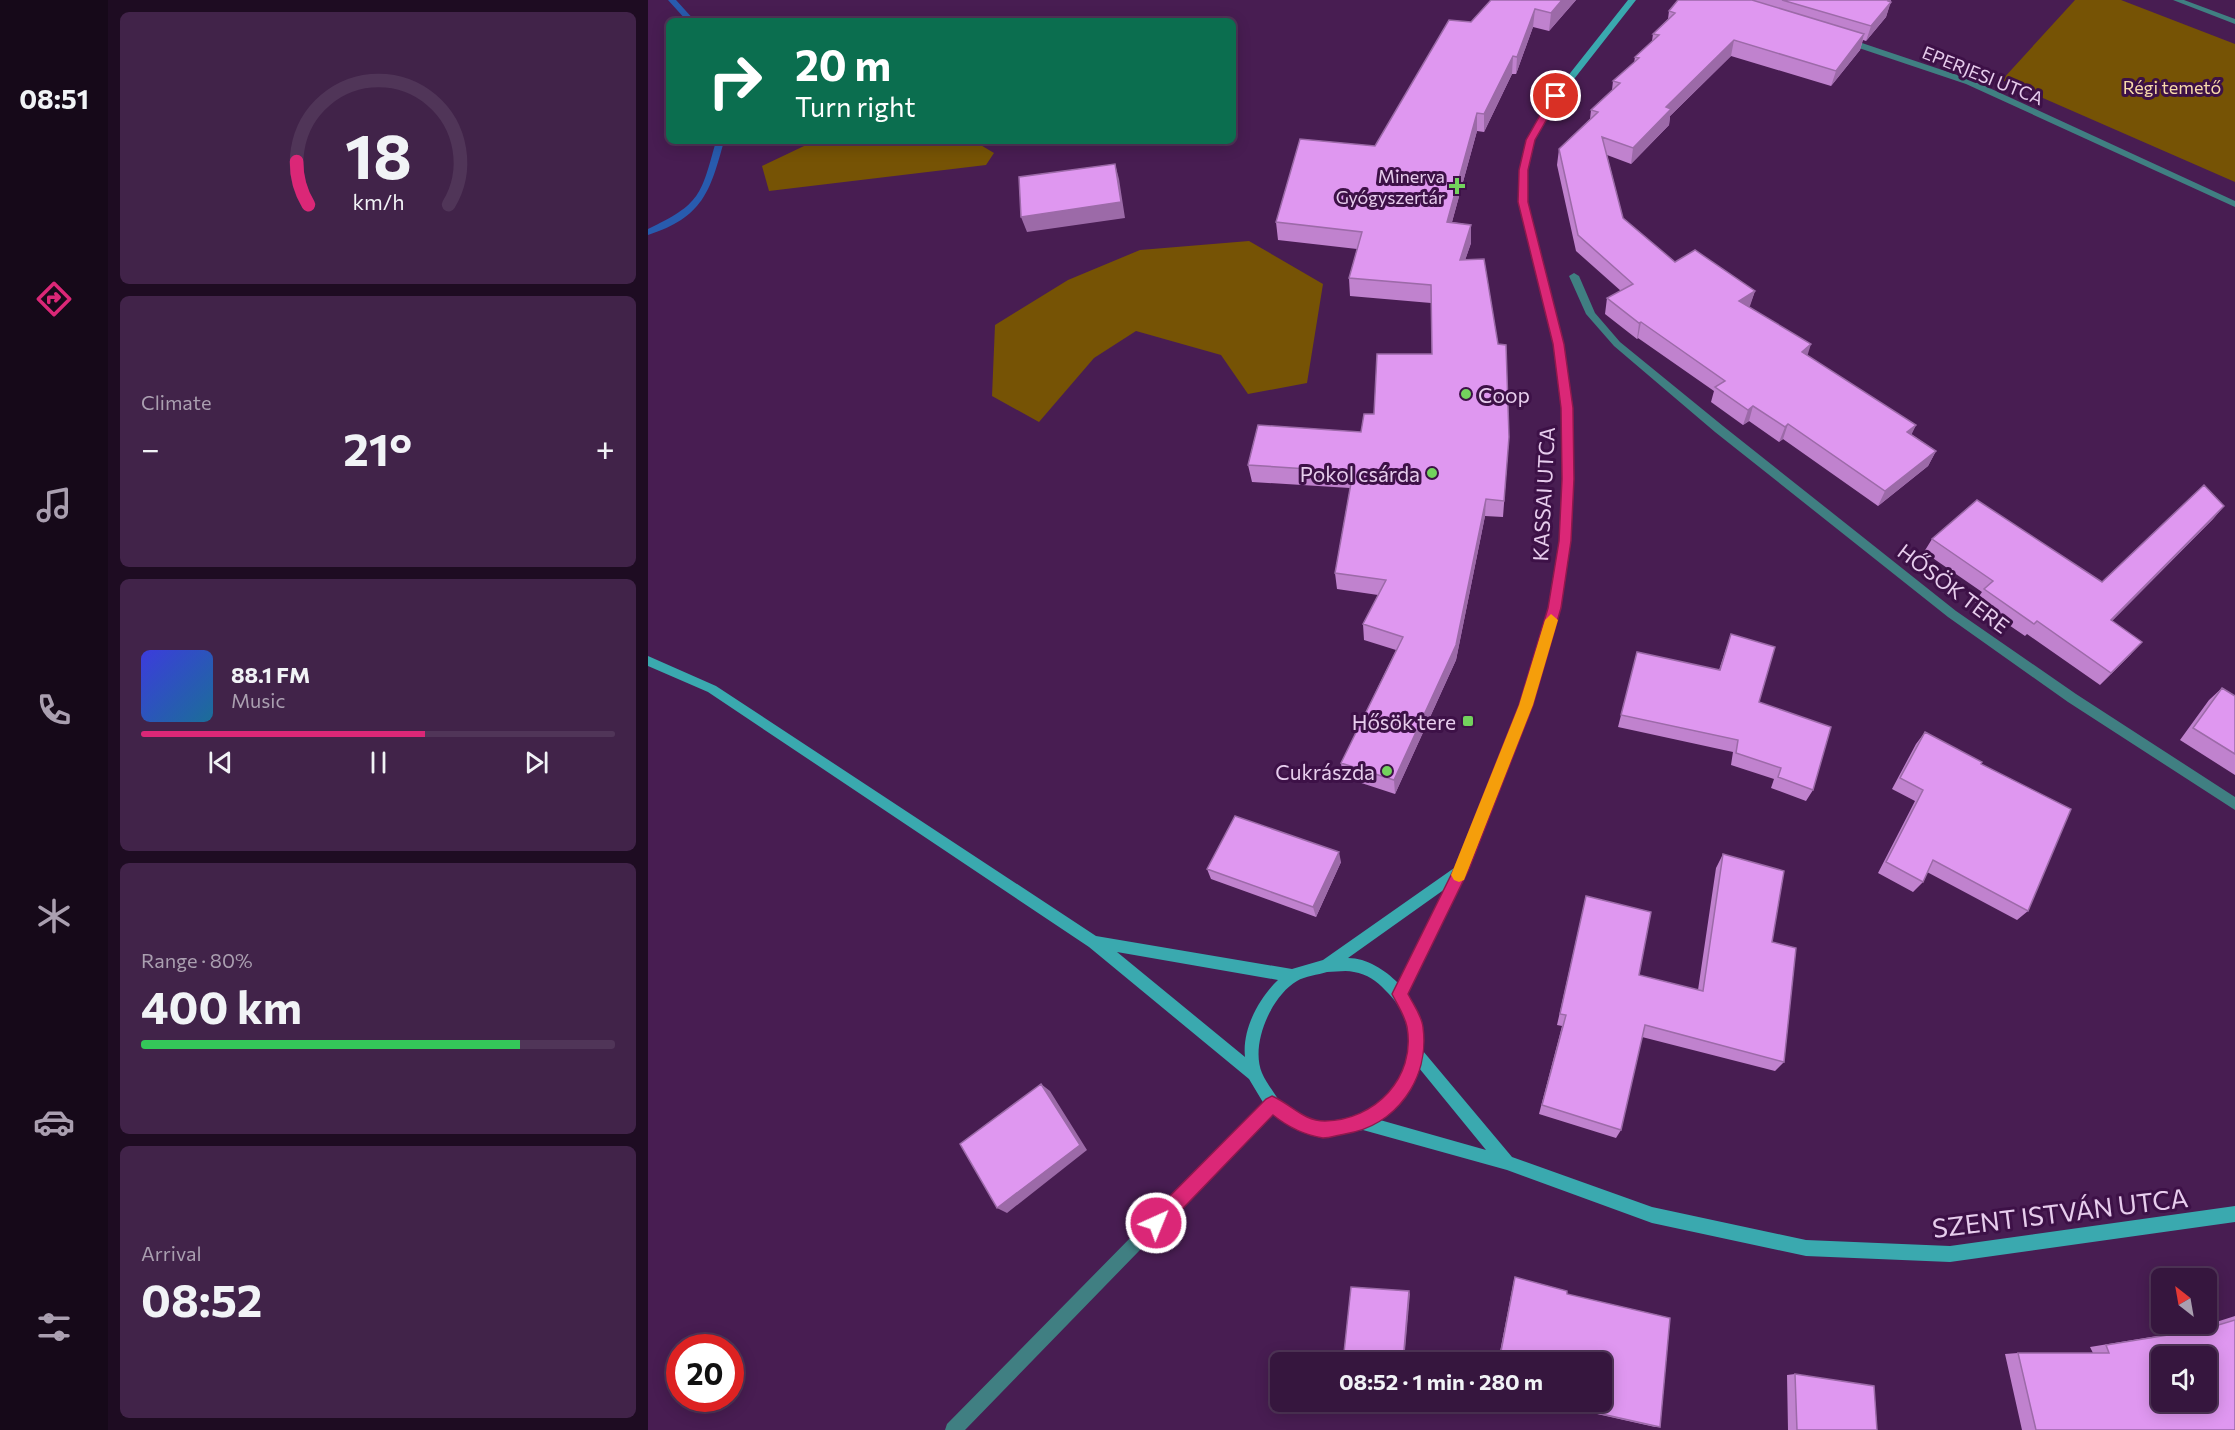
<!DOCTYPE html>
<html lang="en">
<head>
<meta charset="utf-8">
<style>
  :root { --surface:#36163e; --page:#412349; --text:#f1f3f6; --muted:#aa9fb0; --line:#503558; --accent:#db2777 }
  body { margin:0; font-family:Commissioner,sans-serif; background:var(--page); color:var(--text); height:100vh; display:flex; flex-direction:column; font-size:22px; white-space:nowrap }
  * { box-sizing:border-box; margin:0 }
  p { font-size:20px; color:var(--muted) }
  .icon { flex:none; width:33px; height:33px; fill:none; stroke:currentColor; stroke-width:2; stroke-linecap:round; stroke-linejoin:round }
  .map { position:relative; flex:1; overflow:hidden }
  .side { display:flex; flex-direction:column; gap:12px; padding:12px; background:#1e0c22; width:540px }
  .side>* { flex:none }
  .banner { position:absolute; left:18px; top:18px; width:570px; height:126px; border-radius:9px; box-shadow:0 3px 15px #0003,0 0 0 2px var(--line); background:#0b6e4f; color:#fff; overflow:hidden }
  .needle { width:39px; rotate:329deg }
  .fabs { position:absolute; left:1503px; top:1268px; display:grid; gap:12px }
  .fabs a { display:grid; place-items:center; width:66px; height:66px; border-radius:9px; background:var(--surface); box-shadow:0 3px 15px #0003,0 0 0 2px var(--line); font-size:30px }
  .speed { position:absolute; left:18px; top:1334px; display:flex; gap:12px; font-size:30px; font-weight:700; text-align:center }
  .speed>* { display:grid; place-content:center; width:78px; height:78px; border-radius:50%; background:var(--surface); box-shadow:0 3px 15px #0003,0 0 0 2px var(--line); line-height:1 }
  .speed .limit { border:9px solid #d22; background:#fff; color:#111 }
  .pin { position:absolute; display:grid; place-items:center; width:51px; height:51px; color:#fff; margin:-26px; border:3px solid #fff; border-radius:50%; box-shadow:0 2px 6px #0007 }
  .me { position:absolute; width:66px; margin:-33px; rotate:44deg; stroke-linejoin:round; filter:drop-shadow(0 0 4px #0008) }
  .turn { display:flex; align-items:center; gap:21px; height:126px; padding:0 30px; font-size:27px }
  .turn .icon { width:78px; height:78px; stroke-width:2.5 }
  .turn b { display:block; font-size:42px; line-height:51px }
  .big { font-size:45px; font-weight:700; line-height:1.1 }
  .side .card { flex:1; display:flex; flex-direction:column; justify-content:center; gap:9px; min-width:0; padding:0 21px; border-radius:9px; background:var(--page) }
  .side .dial { align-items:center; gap:0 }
  .dial svg { height:156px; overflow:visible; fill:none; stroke:var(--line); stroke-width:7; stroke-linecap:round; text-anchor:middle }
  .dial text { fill:var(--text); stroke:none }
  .song { display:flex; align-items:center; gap:18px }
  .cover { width:72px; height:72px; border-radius:9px; background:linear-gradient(135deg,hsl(240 70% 55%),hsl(200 70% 35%)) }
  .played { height:6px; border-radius:3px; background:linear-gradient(90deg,var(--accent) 60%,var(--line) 60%) }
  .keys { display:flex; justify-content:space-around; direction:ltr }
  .heat { display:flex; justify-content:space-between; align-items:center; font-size:33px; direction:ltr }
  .charge { height:9px; border-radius:4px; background:linear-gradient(90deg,#34c759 80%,var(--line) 0) }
  .trip { position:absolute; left:622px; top:1352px; width:342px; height:60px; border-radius:9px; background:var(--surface); box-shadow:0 3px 15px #0003,0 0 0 2px var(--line); font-weight:700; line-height:60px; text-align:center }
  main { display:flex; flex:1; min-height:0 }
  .tabs { display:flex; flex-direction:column; width:108px; justify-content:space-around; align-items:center; background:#160919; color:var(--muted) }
  .tabs .icon { width:42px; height:42px }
  .tabs .current { color:var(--accent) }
  .tabs b { font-size:27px; color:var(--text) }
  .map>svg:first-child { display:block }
  .green { fill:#765305 }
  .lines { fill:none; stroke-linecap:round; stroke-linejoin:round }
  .stream { fill:#285bae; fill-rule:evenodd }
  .service { fill:#407f82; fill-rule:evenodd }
  .minor { fill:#407f82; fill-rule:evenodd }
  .secondary { fill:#3aa9af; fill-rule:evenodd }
  .wall { fill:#c082ce }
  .shaded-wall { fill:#9c6aa8 }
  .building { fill:#df97f0; stroke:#9c6aa8; stroke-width:1.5; fill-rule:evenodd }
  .route { fill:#db2777; stroke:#8e194d; stroke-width:1.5 }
  .slow { fill:#f59e0b }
  .poi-dot { fill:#73d25d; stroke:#3d1147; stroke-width:2 }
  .labels { text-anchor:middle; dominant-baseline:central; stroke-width:6; stroke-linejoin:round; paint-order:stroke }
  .far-street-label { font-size:18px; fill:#e7cded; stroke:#3d1147 }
  .far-park-label { font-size:18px; fill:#f8dbab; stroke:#3d1147 }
  .far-poi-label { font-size:18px; fill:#e7cded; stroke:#3d1147; text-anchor:end }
  .poi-label { font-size:21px; fill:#e7cded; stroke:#3d1147; text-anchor:end }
  .street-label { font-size:21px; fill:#e7cded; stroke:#3d1147 }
  .near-street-label { font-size:26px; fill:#e7cded; stroke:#3d1147 }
</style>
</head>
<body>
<main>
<nav class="tabs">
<b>08:51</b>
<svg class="icon current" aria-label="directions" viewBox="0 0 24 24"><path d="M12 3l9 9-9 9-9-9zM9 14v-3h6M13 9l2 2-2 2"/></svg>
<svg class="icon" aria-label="music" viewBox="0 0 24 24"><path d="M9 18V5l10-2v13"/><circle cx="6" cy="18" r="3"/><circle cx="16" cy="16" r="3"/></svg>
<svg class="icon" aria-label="phone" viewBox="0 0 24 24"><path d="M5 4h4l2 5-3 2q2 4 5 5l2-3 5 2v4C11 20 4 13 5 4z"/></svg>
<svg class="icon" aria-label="climate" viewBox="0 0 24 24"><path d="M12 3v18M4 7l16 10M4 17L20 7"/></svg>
<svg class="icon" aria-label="car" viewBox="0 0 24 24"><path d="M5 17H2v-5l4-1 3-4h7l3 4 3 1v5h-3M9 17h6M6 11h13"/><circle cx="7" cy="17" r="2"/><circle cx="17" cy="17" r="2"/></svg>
<svg class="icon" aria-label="filters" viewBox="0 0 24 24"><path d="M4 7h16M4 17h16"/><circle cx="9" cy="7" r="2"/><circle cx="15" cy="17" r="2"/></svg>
</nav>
<section class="side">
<div class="card dial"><svg viewBox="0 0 100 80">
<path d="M14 69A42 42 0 1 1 86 69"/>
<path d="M14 69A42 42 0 0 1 8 47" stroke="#db2777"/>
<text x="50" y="56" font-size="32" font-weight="700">18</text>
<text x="50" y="72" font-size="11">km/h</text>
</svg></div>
<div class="card"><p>Climate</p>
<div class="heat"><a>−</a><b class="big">21°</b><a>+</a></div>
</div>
<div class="card">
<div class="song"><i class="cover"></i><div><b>88.1 FM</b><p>Music</p></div></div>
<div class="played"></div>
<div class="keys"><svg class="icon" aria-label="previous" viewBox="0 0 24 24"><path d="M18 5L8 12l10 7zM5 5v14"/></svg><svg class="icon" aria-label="pause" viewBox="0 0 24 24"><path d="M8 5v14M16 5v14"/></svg><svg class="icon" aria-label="next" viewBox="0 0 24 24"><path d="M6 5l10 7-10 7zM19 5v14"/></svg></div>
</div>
<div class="card"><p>Range · 80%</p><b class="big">400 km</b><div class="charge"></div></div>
<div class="card"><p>Arrival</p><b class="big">08:52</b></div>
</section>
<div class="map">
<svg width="1587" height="1430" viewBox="0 0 1587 1430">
  <rect width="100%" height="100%" fill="#481d52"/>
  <path class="green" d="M1427 0H1473L1587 44V182L1354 80Z
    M211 141H326L346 153 338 165 121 191 114 166 156 146Z
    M601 241 675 284 659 383 600 394 573 355 488 331 446 358 391 422 344 396 347 325 420 280 492 250Z"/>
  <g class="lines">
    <path class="stream" d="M20 0H28L47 21H39Z
      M68 141H76C62 192 55 217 0 235V229C53 204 53 195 68 141Z"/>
    <path class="service" d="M926 273 931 276 947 313 972 342 1075 426 1308 611 1428 694 1587 797V810L1420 702 1300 617 1067 432 966 346 938 314 921 276Z
      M624 1097 629 1099 631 1104 629 1109 317 1430H297L299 1424 619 1099Z"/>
    <path class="minor" d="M1525 0H1536L1587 19V24Z
      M1196 39H1202L1324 80 1587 201V207L1318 84 1196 43Z"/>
    <path class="secondary" d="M980 0H988L912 97 887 140 880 170 879 202 916 344 924 408 925 479 922 541 913 608 884 705 821 869 759 994 774 1025 775 1051 864 1157 1004 1207 1158 1240 1302 1246 1587 1206V1222L1302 1262 1158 1256 1004 1223 859 1170 715 1130 676 1137 648 1129 619 1109 601 1079 441 947 60 692 0 666V656L68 686 448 936 644 969 675 960 809 866 872 705 901 608 912 541 915 479 914 408 906 344 871 202 872 170 879 140 904 96ZM797 889 750 983C737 970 719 958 700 958ZM469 952 630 980C610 999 594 1030 597 1057ZM679 972C688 972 698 970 706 972 719 974 729 981 737 990 783 1033 758 1108 697 1119 686 1121 677 1123 666 1120 651 1115 634 1107 626 1093 622 1087 617 1080 614 1073 602 1045 623 996 649 981 657 976 670 975 679 972ZM771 1068 838 1150 732 1120C752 1107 763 1091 771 1068Z"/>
  </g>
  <path class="wall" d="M843 0H928L901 31 885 27 868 74H864L836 132 829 131 804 222 823 225V243L817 260 861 437 855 517 837 516 808 660 747 794 695 777 693 763 748 650 716 640 715 624 730 595 689 589 687 573 702 488 604 482 600 465 713 432 726 414 784 354 783 303 702 296 701 278 709 249 630 240 628 222 727 146 823 22Z
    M1030 0H1243L1238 17 1218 41 1215 40 1212 50 1183 86 1083 56 1022 116 1021 125 983 164 959 155 975 218 1027 262 1107 291 1101 307 1160 356 1268 425 1263 434 1288 451 1280 466 1230 506 1135 439 1131 442 1101 421 1095 425 1063 402 1066 391 990 338 989 339 957 314 959 298 973 291 928 251 909 165 911 149 942 119 943 110 964 90 965 81 986 63 987 57 1004 41 1005 34 1020 19 1021 11Z
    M1576 506 1565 519 1464 621 1483 654 1452 685 1379 634 1377 636 1327 602 1334 592 1276 552 1284 539 1454 582Z
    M1083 634 1111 702 1165 790 1158 801 1123 788 1126 779 1083 765 1085 752 970 727 989 652 1071 670Z
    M1574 688 1587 696V775L1532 740 1561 700Z
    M1277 732 1333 764 1380 911 1369 920 1279 872 1275 882 1265 892 1230 873 1267 801 1244 789 1268 744Z
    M1075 854 1124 942 1136 1062 1127 1071 994 1037 973 1130 968 1138 891 1114 914 1026 909 1025 938 896 991 975 1050 990 1068 868Z
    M693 862 668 917 563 879 559 869Z
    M867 1277 919 1291V1294L1022 1318 1012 1427H1007L900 1403 899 1412H896L856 1401H954V1362H850L866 1280Z
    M1587 1316V1430H1374L1357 1354 1370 1353H1445L1442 1347 1540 1331Z
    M1147 1374 1229 1430H1140L1139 1375Z"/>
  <path class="shaded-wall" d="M914 0H928L901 31 903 13Z
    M1241 0H1243L1242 3 1243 2 1238 17 1218 41 1223 26Z
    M887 9 885 27 868 74 869 57Z
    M1216 34 1212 50 1183 86 1188 71Z
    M1086 40 1083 56 1022 116 1021 125 983 164 985 148 1018 107Z
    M865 56 864 74 836 132V114Z
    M829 113V131L799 240V222Z
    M467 164 471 179 477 218 379 232 373 217Z
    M823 225V243L811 278 812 260Z
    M1107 291 1102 306 1087 316 1091 301Z
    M993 322 990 338 989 339 991 323Z
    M1163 344 1158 360 1154 352Z
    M1105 406 1101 421 1095 425 1100 410Z
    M1140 424 1135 439 1131 442 1137 427Z
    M1268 425 1261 440 1259 432Z
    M1288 451 1280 466 1230 506 1237 491Z
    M838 499 837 516 808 660 747 794 746 780Z
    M1576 506 1565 519 1452 633 1463 620Z
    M1494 642 1483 654 1452 685 1463 673Z
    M691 852 693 862 668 917 665 907Z
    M393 1084 402 1091 439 1150 359 1213 349 1208Z
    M761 1291 762 1294 756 1362H755Z"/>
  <path class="building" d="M843 0H914L903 13 887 9 869 57 865 56 836 114 829 113 799 222 823 225 812 260 836 259 850 344 858 345 861 437 856 501 838 499 808 645 746 780 693 763 755 637 715 624 738 580 687 573 705 472 600 465 610 425 713 432 716 414H726L729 354H784L783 285 701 278 714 232 628 222 652 139 727 146 801 20 823 22Z
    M1030 0H1104L1216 34 1188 71 1086 40 1018 107 1023 109 985 148 954 137 975 218 1027 262 1047 250 1107 291 1091 301 1163 344 1154 352 1268 425 1259 432 1288 451 1237 491 1140 424 1137 427 1105 406 1100 410 1067 387 1077 381 993 322 991 323 959 298 985 284 930 235 911 149 950 112 943 110 972 83 965 81 991 58 987 57 1011 35 1005 34 1027 13 1021 11Z
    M1134 0H1241L1240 1 1243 2 1223 26Z
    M467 164 473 202 373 217 371 177Z
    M1556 485 1576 506 1463 620 1494 642 1463 673 1389 621 1386 624 1336 589 1345 581 1284 539 1329 500 1454 582Z
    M1083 634 1127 647 1111 702 1183 727 1165 790 1130 777 1133 768 1088 753 1090 740 973 715 989 652 1072 670Z
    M1574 688 1587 696V754L1545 728Z
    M1277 732 1334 762 1333 764 1423 809 1380 911 1285 860 1275 882 1238 862 1275 790 1252 778Z
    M587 816 691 852 665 907 559 869Z
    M1075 854 1136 871 1124 942 1148 948 1136 1062 997 1025 973 1130 894 1105 918 1015 912 1014 938 896 1003 912 991 975 1055 991Z
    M393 1084 432 1145 349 1208 312 1144Z
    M867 1277 919 1291V1294L1022 1318 1012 1427 900 1402 899 1412 859 1401H954V1362H851Z
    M703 1287 761 1291 755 1362H695Z
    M1587 1320V1430H1388L1370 1353H1461L1458 1345 1557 1329ZM1514 1356H1558V1401H1514Z
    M1147 1374 1226 1386 1229 1430H1149Z"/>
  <path class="route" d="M908 93 912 96 887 140 880 170V202L916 344 925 408 926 479 923 541 913 608 885 705 821 869 760 994C765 1004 774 1016 775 1027 782 1079 748 1126 697 1134 690 1135 682 1138 675 1138 656 1135 640 1127 625 1115L514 1230 508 1232 501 1230 499 1223 501 1217 618 1099 624 1096C643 1104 655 1121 677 1121 727 1120 768 1078 759 1027 757 1016 749 1004 744 994L807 867 871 705 900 608 911 541 914 479 913 408 905 344 870 202 871 170 878 140 903 96Z"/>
  <path class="slow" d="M903 614 910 620 885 705 818 875 816 880 811 882 806 880 803 875 871 705 897 620Z"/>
  <g class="poi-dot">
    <path d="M806 177h6v6h6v6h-6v6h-6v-6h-6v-6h6z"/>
    <circle cx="818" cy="394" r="6"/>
    <circle cx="784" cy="473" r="6"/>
    <rect x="814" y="715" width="12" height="12" rx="3"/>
    <circle cx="739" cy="771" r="6"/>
  </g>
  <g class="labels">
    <g class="far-street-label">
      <text transform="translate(1335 75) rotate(22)">EPERJESI UTCA</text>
    </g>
    <g class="far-park-label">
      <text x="1524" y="87">Régi temető</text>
    </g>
    <g class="far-poi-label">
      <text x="797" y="176">Minerva<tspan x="797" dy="21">Gyógyszertár</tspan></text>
    </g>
    <g class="poi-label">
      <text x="830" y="394" text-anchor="start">Coop</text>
      <text x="772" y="473">Pokol csárda</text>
      <text x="808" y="721">Hősök tere</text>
      <text x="727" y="771">Cukrászda</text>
    </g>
    <g class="street-label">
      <text transform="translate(895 494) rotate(-87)">KASSAI UTCA</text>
      <text transform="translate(1306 588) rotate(37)">HŐSÖK TERE</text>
    </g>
    <g class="near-street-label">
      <text transform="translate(1412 1212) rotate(-7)">SZENT ISTVÁN UTCA</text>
    </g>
  </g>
</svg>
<div class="fabs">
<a><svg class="needle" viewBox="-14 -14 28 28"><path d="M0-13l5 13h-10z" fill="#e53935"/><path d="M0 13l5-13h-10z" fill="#aa9fb0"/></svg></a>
<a><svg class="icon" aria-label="sound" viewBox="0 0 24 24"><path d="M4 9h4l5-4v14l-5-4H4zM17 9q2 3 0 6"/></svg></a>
</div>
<div class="speed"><div class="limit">20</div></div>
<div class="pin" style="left:908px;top:96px;background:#d93025"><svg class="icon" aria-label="arrive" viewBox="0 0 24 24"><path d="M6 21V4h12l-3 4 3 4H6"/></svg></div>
<svg class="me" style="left:508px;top:1223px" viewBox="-20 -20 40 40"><circle r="17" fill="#db2777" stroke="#fff" stroke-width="3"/><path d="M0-11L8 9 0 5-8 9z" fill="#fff"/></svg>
<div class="trip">08:52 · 1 min · 280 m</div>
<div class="banner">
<div class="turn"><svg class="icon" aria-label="right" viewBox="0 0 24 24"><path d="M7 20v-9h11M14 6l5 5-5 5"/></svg><div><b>20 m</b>Turn right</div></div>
</div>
</div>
</main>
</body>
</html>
